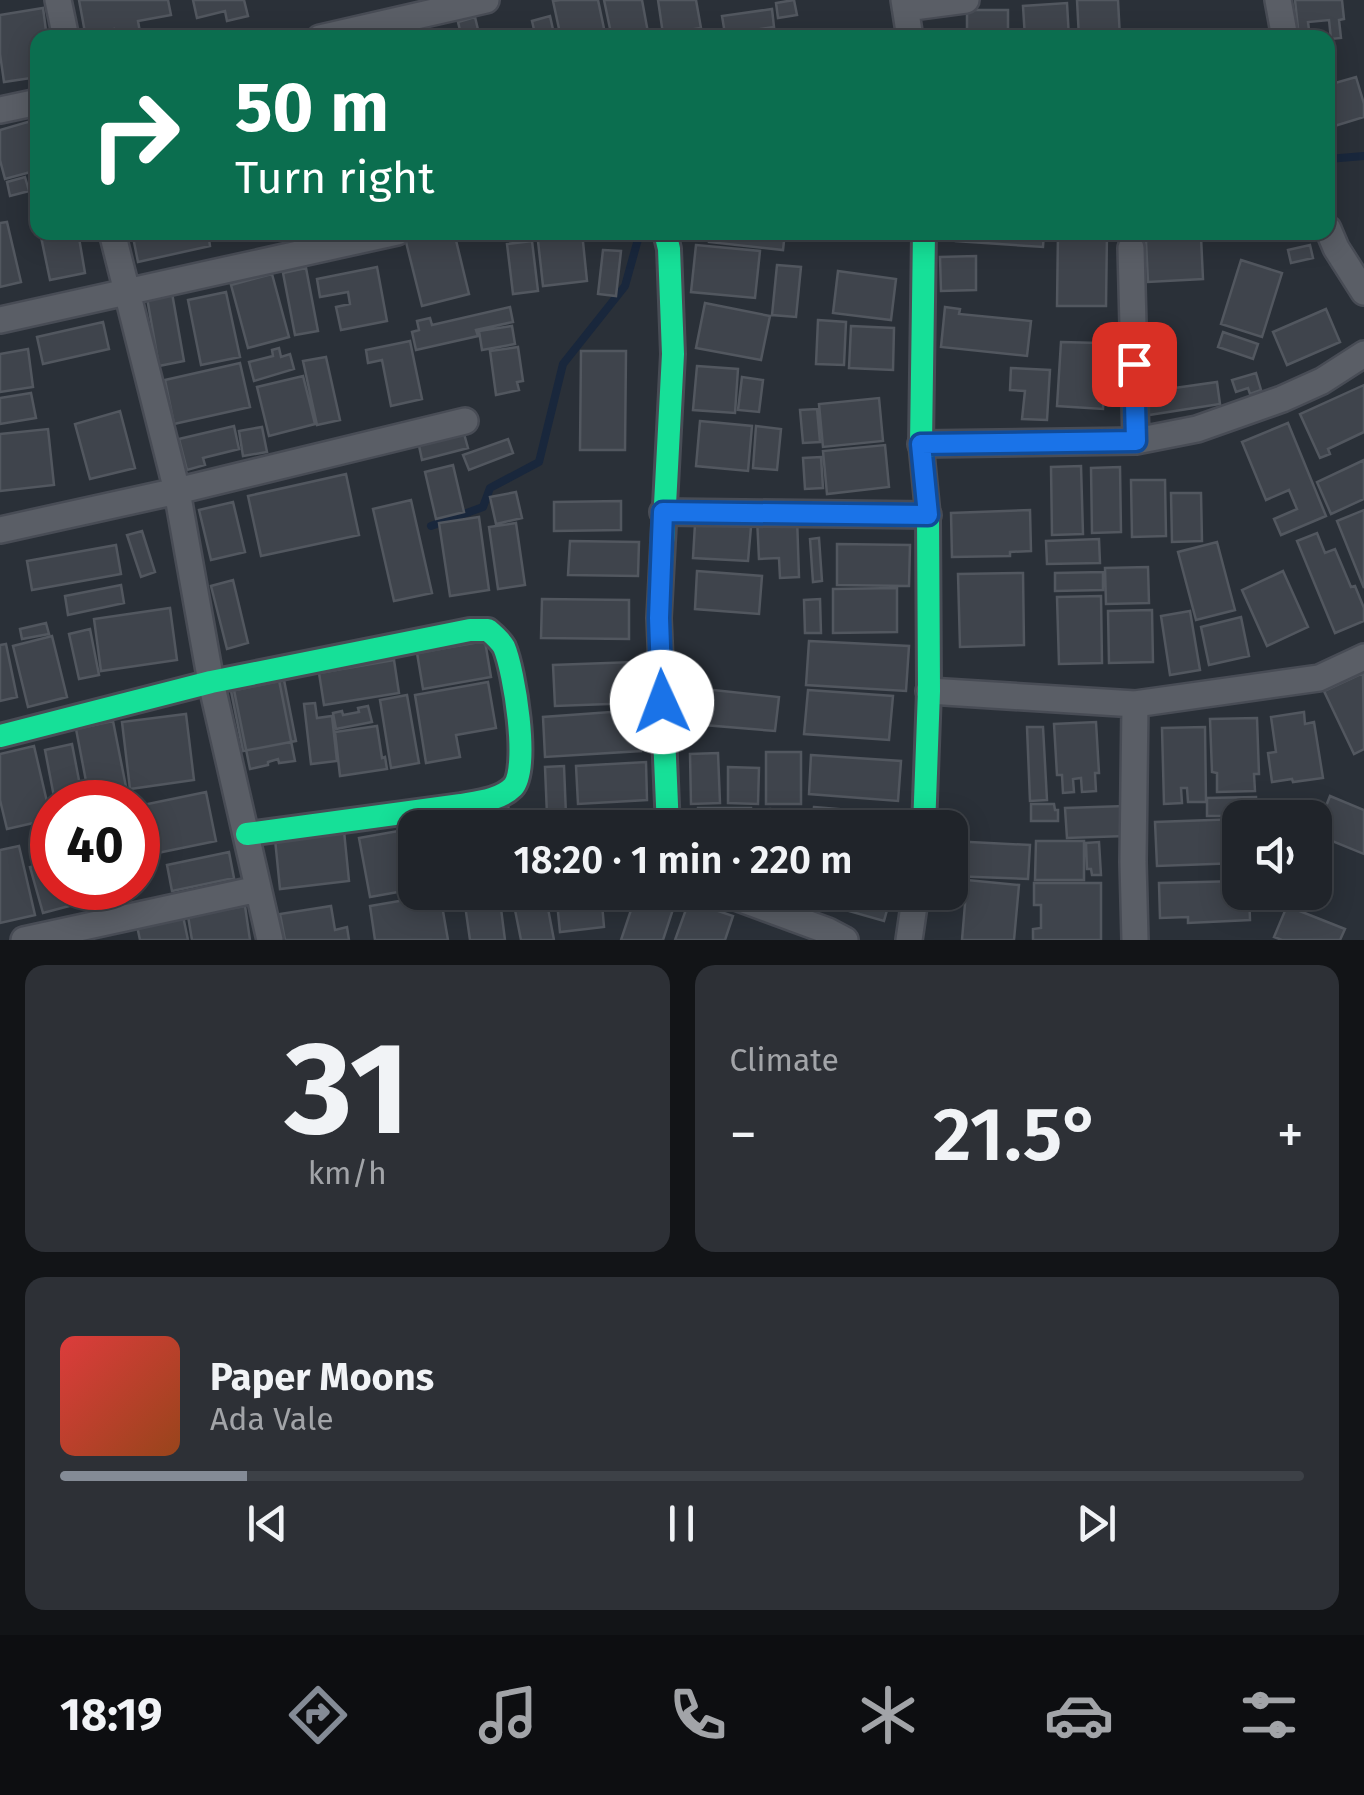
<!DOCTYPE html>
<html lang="en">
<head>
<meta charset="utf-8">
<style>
  :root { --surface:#20242a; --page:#2d3036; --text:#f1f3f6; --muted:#a2a4a8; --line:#3d4147; --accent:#848b96 }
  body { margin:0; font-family:"Fira Sans",sans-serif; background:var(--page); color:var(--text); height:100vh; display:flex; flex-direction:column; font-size:38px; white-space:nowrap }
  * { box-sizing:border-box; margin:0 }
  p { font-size:32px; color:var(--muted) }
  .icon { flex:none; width:55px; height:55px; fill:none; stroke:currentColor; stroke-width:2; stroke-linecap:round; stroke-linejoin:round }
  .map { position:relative; height:940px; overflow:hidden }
  .sheet { display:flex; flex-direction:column; gap:25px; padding:25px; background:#121417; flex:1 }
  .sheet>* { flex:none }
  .top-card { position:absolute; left:30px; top:30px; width:1305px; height:210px; border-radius:20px; box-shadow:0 5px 25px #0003,0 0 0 2px var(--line); background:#0b6e4f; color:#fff; overflow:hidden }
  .fabs { position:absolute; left:1222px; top:800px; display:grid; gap:20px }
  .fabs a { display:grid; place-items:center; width:110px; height:110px; border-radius:20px; background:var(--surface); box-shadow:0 5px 25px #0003,0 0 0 2px var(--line); font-size:50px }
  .speed { position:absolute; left:30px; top:780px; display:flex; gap:20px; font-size:50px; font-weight:700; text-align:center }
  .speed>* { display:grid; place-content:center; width:130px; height:130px; border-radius:50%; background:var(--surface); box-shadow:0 5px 25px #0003,0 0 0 2px var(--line); line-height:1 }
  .speed .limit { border:15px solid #d22; background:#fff; color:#111 }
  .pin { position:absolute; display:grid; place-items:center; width:85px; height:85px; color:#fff; margin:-42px; border-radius:20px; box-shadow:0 5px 15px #0006 }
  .me { position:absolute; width:110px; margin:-55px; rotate:358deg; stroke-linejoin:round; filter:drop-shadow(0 0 8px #0008) }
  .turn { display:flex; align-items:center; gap:35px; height:210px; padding:0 40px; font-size:45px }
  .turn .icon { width:130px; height:130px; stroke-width:2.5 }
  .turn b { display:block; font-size:70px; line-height:85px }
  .big { font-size:75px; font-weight:600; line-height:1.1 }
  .sheet .tile { flex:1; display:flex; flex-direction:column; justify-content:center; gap:15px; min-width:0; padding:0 35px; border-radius:20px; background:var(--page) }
  .sheet .dial { align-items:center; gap:0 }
  .dial b { font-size:130px; line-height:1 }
  .song { display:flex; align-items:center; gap:30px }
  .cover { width:120px; height:120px; border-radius:15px; background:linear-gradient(135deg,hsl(0 70% 55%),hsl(20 70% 35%)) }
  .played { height:10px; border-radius:5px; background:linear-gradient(90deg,var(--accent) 15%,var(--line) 15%) }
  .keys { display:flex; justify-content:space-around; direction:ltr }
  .heat { display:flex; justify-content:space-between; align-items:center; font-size:55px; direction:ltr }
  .sheet .tiles { flex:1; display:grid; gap:25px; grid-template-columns:1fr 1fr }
  .tile:last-child { grid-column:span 2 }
  .trip { position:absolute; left:398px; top:810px; width:570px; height:100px; border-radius:20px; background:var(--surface); box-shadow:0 5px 25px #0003,0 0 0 2px var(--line); font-weight:600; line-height:100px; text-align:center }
  .tab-bar { display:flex; height:160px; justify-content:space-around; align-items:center; background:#0d0e11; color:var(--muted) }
  .tab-bar .icon { width:70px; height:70px }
  .tab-bar .selected { color:var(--accent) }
  .tab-bar b { font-size:45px; color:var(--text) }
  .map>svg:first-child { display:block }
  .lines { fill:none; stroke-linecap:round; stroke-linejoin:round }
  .stream { stroke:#19273c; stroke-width:8 }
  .building { fill:#3f444c; stroke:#52575f; stroke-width:2.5 }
  .street-casing { stroke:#484c55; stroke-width:30 }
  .fast-casing { stroke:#484c55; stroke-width:28 }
  .street { stroke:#5a5e66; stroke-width:25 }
  .fast { stroke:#16e098; stroke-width:22 }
  .route-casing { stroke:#114b97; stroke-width:25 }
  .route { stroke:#1a73e8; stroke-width:18 }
</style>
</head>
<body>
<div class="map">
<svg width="1364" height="940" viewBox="0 0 1364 940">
  <rect width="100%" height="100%" fill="#2a3038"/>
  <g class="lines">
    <path class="stream" d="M1328 159 1364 156
      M431 526 483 507 490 488 539 462 563 364 625 286 640 232"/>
  </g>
  <path class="building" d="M79 0H168L171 15 138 21 141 38H116L114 29 98 32 99 38H86Z
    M193 0H244L248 16 227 21 225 11 197 18Z
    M560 0H598L606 38H561L553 1Z
    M604 0H642L649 38H612Z
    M658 0H696L701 28 663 34Z
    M794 0 797 15 778 18 776 3Z
    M1077 0H1118L1120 38H1079Z
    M1295 0H1342L1344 19 1339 20 1341 38 1331 39 1329 20 1308 22 1310 38H1299Z
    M1067 3 1069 38H1025L1023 6Z
    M43 8 47 38H38V77L4 82 0 54V15Z
    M772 9 774 27 725 34 722 16Z
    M967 10H1008V38H967Z
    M550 16 554 34 536 38 532 21Z
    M475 17 480 38H462L458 22Z
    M1356 77 1364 104V117L1328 128V85Z
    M31 121 38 144V170L5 179 0 160V130Z
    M25 177 29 191 10 196 7 182Z
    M7 222 21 282 0 287V223Z
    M40 232H78L85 273 50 280Z
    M132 232H208L210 246 138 262Z
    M427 232H454L469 294 422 306 405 238Z
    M537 232H582L587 281 543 286Z
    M710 232H785L783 250 709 242Z
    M957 232H1044L1043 247 956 241Z
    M1058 232H1107L1106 306H1057Z
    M1201 237 1203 279 1148 282 1146 241Z
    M532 241 538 291 513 294 507 244Z
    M696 245 760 251 755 298 691 292Z
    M1310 245 1313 258 1291 263 1288 250Z
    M603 250 621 251 616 296 598 294Z
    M976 256V290L941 291 940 257Z
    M1241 260 1282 273 1262 337 1221 324Z
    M777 265 801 267 796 317 772 315Z
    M377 267 387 321 341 330 336 307 350 304 348 292 320 297 317 279Z
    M306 268 318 331 295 335 283 273Z
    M838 271 896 279 891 320 833 313Z
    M272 274 289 337 248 348 231 285Z
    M226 292 240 357 201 365 188 300Z
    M172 293 184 361 159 366 147 298Z
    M705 303 770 316 761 360 696 348Z
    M510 307 513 322 476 330 478 336 416 350 412 332 419 330 417 321 430 318 432 325Z
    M945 307 960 309 959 314 1031 321 1027 356 941 347Z
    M1326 309 1340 342 1287 365 1273 332Z
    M818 320 846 322 844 365 816 364Z
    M103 322 109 349 43 364 37 337Z
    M512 326 515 344 482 350 479 331Z
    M851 326 894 328 893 370 849 368Z
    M1223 332 1258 344 1253 359 1218 347Z
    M410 341 422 399 391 406 382 360 368 363 366 350Z
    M1061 342 1099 343V351H1106L1103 409 1057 406Z
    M518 347 523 381 517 382 519 390 496 395 490 351Z
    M279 348 281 357 290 354 294 369 254 381 249 362 273 356 272 350Z
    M28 349 33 387 0 392V354Z
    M581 351H626L625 450H580Z
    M326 357 340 420 317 425 303 361Z
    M240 363 250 407 174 424 165 380Z
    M697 366 738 369 735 413 693 410Z
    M1011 368 1050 370 1047 420 1022 419 1025 391 1010 390Z
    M1256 373 1261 390 1250 394 1248 388 1236 392 1232 380Z
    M303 376 315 424 269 436 257 387Z
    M742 377 763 380 759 412 738 410Z
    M1217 382 1220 404 1149 415 1146 392Z
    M1364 385V432L1328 449 1330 454 1320 458 1300 414Z
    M31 393 36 418 0 424V398Z
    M879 398 883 441 823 447 819 404Z
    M817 409 820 442 803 443 800 410Z
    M120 411 135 468 90 479 75 424Z
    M700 421 752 426 748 471 696 466Z
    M1288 423 1326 516 1281 535 1274 519 1297 509 1289 490 1266 500 1242 442Z
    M234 426 239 449 203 458 205 465 187 470 179 439Z
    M756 426 781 429 777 470 753 468Z
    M262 427 267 452 243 456 239 431Z
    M48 429 54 485 0 491V434Z
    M463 430 468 448 422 460 418 441Z
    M508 439 513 453 469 470 463 455Z
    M885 445 889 487 827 494 823 451Z
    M821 457 823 488 805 489 803 458Z
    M1364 460V499L1331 514 1317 482Z
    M453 465 464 512 436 519 425 472Z
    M1081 466 1083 534 1052 535 1051 467Z
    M1120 467 1121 532 1092 533 1091 468Z
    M346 474 359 535 261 556 248 496Z
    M1131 480H1165L1166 536 1132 537Z
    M516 492 522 518 496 524 490 497Z
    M1171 493H1201L1202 541 1172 542Z
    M411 500 432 593 394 601 373 509Z
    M621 501V530L554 531V502Z
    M233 502 245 552 211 560 199 510Z
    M1030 510 1031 551 1010 552V556L952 557 951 513Z
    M1364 510V588L1337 521Z
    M479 517 489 590 450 596 439 523Z
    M797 517 799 577 780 578 779 558 759 559 757 518Z
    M516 523 525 585 498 589 489 527Z
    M695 524 751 527 748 561 693 558Z
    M142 531 155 572 141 577 127 535Z
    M1317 533 1325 553 1335 549 1351 587 1355 586 1364 608V621L1335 633 1297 541Z
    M819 538 822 581 813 582 810 539Z
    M1099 539 1100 563 1047 564 1046 541Z
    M570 541 639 542 638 576 568 575Z
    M1217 542 1235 610 1196 620 1178 552Z
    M837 544 910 545 909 586 837 585Z
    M116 545 121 574 32 590 27 561Z
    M1148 567 1149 603 1106 604 1105 568Z
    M697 571 762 576 759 614 695 609Z
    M1283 571 1308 627 1267 646 1242 590Z
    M1103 572V590L1055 591V573Z
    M1023 573 1024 645 960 647 958 574Z
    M233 580 248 643 227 649 211 586Z
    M121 585 124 603 68 615 65 596Z
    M897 588V632L833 633V589Z
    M1101 596 1102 663 1059 664 1057 597Z
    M542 599 629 600V639L541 638Z
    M820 599 821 633H805L804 600Z
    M170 608 177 660 101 671 94 619Z
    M1152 610 1153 662 1109 663 1108 611Z
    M1190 611 1200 670 1170 675 1161 616Z
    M1241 617 1249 656 1209 665 1201 627Z
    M46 623 49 634 22 639 20 629Z
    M90 629 99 675 79 679 69 634Z
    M52 636 67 697 28 707 13 646Z
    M485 641 491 677 423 689 417 653Z
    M809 641 909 646 906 691 806 685Z
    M6 644 17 697 0 701V645Z
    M394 660 399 693 324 705 319 673Z
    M634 662 636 703 555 706 553 665Z
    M1363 673 1364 749 1354 754 1324 691Z
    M279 680 295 761 279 763 278 759 268 762V765L250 769 234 690Z
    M284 680 296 741 243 751 231 691Z
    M488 682 496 728 456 735 460 757 426 763 415 695Z
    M695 688 779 697 775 731 692 724Z
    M808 690 893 696 889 740 804 734Z
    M407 695 419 763 391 768 380 700Z
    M315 703 317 718 332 716 337 761 311 764 304 704Z
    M368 706 372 722 336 729 333 713 342 711 343 715 359 712 358 708Z
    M638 710 641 751 545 757 543 717Z
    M1304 712 1305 724 1314 722 1323 778 1293 782 1292 779 1272 782 1268 753 1276 752 1271 717Z
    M186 714 194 780 130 789 122 722Z
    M1257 718 1259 774H1254L1255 791 1217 792V773L1212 772 1210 719Z
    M113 721 129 802H90L76 729Z
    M1096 722 1099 773H1095L1096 791 1082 792 1081 778 1073 779 1074 792 1063 793 1062 775H1057L1054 724Z
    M377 726 382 758 385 757 387 769 340 776 335 732Z
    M1027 727H1043L1047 800 1030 801Z
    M1205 727 1206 802H1188L1187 788H1181L1182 803 1164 804 1162 728Z
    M72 744 83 801 55 802 45 750Z
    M34 746 51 819 7 829 0 800V754Z
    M766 752H801V804H766Z
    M718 753 720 803 691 804 690 754Z
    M811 755 901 761 898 801 809 794Z
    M646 762 647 800 578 804 576 766Z
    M564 766 566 815H547L545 767Z
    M728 767 759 768 758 804 728 803Z
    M206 792 216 841 143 856 138 827V806Z
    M1330 796 1364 810V854L1315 834Z
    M1256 797V816H1207V798Z
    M507 800 512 828H471L467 808Z
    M1031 804H1054L1055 810H1058V821H1031Z
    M1125 806V836L1067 838 1065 808Z
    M814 807 896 814 895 828H812Z
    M698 808H751L750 828H697Z
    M770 809 771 828H755V810Z
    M636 812V828H586V814Z
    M1239 819 1240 863 1157 866 1155 822Z
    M415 828V889L370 897 359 838Z
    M344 831 349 881 280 889 275 839Z
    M951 841 1030 845 1028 879 950 876Z
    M1036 841H1084V880H1035Z
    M1099 842 1101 875H1092L1091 869H1087L1086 843Z
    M19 846 35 915 0 923V850Z
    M229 852 234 878 172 891 167 865Z
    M52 861V888H64L69 906 43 913 30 867Z
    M967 880 1019 885 1014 940H962Z
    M1240 881V892H1249L1250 920 1188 923V917L1160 918 1159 883Z
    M1034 883H1101V940H1033V929L1041 928V905H1034Z
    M70 888H112L114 896 74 906Z
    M556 892H601L604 927 560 932Z
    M607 892H633L628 909 604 902Z
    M637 892H665L677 897 663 940H621Z
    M842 892H892L884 921 838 908Z
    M499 893 505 940H470L464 898Z
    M440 894 448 940H375L370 906Z
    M546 898 554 940H521L514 905Z
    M689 901 733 916 725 940H675Z
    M245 906 250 940H192L188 916Z
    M331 906 335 930 347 927 349 940H285L280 914Z
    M1287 906 1345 929 1340 940H1282L1274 937Z
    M183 916 188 940H140L137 926Z"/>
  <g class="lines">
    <g class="street-casing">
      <path id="street" d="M58 0 66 38
        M904 0 910 38
        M1278 0 1285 38
        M906 8 966 0
        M320 38 486 0
        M0 110 38 102
        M1328 229 1336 248 1364 292
        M112 232 177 491 211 682 270 940
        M1131 248 1136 441
        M0 320 397 232
        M921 444 1136 441 1197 429 1282 399 1322 381 1364 354
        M663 512 928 515
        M0 530 177 491 465 421
        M929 691 1135 704 1319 678 1364 657
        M722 892 828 931 845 940
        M24 940 258 889
        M909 940 916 892
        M1135 940 1133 862 1135 704"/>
    </g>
    <g class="fast-casing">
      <path id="fast" d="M665 232 669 249 673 354 659 618 668 828
        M924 232 921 444 928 515 929 691 924 828
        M0 736 211 682 470 630H488C494 635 500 640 504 647 514 670 530 768 513 787 500 800 478 802 461 805L247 834"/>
    </g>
    <use href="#street" class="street"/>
    <use href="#fast" class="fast"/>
  </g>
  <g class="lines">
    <g class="route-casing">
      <path id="route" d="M662 702 659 618 663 512 928 515 921 444 1136 441 1134 364"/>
    </g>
    <use href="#route" class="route"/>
  </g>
</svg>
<div class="fabs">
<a><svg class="icon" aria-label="sound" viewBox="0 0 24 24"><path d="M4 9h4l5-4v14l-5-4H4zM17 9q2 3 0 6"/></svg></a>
</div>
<div class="speed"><div class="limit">40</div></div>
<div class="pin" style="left:1134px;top:364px;background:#d93025"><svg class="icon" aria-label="arrive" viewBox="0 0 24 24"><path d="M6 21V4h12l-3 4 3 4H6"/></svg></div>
<svg class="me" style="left:662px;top:702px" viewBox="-20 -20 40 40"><circle r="19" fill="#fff"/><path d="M0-13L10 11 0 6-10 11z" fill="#1a73e8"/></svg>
<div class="trip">18:20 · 1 min · 220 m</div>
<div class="top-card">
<div class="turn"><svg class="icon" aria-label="right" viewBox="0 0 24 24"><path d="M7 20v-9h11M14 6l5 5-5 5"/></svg><div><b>50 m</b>Turn right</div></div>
</div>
</div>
<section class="sheet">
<div class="tiles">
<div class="tile dial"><b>31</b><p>km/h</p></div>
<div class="tile"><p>Climate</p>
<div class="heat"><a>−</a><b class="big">21.5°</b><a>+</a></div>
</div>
<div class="tile">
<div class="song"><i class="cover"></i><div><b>Paper Moons</b><p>Ada Vale</p></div></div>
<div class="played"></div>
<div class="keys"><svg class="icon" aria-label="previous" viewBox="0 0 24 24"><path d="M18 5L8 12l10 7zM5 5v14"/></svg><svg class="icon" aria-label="pause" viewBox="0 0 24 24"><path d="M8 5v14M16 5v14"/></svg><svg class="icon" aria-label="next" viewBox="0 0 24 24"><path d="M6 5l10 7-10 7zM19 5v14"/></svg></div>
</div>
</div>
</section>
<nav class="tab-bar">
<b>18:19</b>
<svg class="icon selected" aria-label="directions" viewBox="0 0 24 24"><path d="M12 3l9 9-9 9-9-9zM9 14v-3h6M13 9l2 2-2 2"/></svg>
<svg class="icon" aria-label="music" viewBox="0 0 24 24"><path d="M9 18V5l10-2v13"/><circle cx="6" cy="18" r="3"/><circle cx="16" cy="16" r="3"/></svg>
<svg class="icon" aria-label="phone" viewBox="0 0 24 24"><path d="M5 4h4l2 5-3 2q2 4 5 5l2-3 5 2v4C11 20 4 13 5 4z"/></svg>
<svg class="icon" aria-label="climate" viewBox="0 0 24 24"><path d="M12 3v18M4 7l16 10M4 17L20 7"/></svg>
<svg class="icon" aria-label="car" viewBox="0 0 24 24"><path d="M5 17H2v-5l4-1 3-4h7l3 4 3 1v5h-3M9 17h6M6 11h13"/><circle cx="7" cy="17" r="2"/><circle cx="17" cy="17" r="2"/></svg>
<svg class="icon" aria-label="filters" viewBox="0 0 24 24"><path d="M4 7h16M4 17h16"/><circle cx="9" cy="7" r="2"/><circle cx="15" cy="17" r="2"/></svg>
</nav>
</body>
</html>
